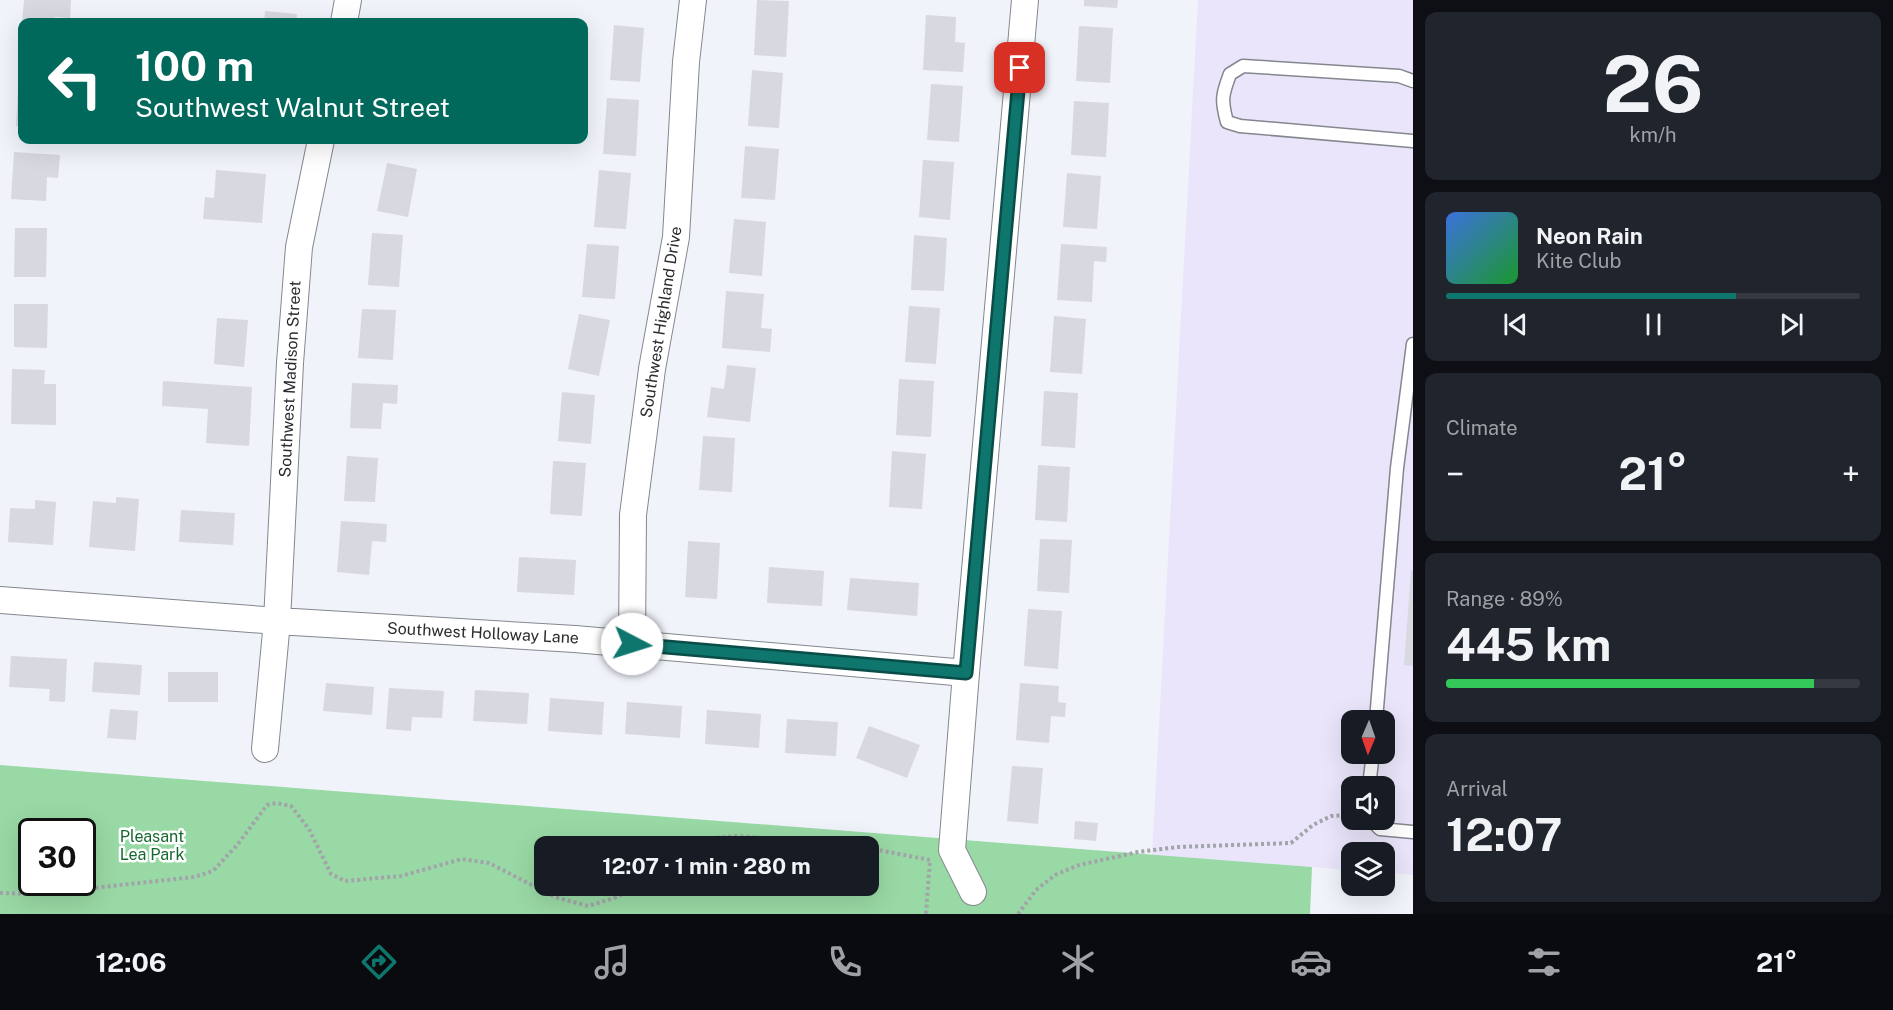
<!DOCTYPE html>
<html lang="en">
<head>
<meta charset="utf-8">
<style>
  :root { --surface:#171b24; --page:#20242c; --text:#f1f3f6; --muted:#9ea1a6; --line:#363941; --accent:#0f766e }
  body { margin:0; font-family:"Public Sans",sans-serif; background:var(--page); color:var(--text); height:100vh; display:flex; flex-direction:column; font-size:22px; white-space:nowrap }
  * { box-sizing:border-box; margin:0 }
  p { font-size:20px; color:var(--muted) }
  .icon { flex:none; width:33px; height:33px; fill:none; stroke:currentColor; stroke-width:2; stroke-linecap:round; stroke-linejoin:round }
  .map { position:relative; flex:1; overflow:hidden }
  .details { display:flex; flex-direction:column; gap:12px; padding:12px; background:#0d0f14; width:480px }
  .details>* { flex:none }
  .hud { position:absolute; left:18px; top:18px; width:570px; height:126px; border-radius:12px; box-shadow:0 6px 24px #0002; background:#00695c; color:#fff; overflow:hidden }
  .needle { width:39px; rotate:182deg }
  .buttons { position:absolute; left:1341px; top:710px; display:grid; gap:12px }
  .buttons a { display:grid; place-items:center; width:54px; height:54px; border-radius:12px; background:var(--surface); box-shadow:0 6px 24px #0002; font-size:30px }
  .speed { position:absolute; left:18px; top:818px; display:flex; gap:12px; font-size:30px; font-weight:700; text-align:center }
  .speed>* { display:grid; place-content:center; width:78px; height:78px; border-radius:50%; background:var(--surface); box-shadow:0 6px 24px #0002; line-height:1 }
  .speed .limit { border:3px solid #111; border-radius:9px; background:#fff; color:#111 }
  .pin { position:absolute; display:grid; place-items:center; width:51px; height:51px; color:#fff; margin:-26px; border-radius:12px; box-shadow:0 3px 9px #0006 }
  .me { position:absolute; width:66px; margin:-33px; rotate:95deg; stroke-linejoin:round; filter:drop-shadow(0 0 4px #0008) }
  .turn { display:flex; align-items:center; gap:21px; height:126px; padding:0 18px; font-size:27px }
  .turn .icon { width:78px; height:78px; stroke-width:2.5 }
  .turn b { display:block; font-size:42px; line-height:51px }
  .big { font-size:45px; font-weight:700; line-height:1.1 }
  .details .widget { flex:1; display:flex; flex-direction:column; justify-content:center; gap:9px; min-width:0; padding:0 21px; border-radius:12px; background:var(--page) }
  .details .dial { align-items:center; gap:0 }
  .dial b { font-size:78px; line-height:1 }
  .song { display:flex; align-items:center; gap:18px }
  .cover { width:72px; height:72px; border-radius:9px; background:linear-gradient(135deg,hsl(220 70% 55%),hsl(130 70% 35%)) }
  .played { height:6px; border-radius:3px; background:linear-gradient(90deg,var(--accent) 70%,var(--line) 70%) }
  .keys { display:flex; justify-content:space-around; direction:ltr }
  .heat { display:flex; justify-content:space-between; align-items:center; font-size:33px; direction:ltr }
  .charge { height:9px; border-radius:4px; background:linear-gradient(90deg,#34c759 89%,var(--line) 0) }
  .trip { position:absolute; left:534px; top:836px; width:345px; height:60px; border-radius:12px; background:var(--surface); box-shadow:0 6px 24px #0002; font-weight:700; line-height:60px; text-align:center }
  .dock { display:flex; height:96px; justify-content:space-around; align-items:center; background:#090b0e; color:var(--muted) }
  .dock .icon { width:42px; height:42px }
  .dock .active { color:var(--accent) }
  .dock b { font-size:27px; color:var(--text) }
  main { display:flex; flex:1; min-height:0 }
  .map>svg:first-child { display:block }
  .education { fill:#ebe5fb; fill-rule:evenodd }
  .green { fill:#99d9a5; fill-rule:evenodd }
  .building { fill:#d8d8e0 }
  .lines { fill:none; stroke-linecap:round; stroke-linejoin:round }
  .lane-casing { stroke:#84878e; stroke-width:15 }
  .street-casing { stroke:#84878e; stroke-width:28 }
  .path { stroke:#a1a4a9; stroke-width:4; stroke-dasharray:3 3; stroke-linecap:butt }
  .lane { stroke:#fff; stroke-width:12 }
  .street { stroke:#fff; stroke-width:26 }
  .route-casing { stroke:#0a4d48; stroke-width:15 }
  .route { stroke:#0f766e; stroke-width:10 }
  .labels { text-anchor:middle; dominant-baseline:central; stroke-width:5; stroke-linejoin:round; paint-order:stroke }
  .street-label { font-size:16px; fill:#2b2c2e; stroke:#fff }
  .park-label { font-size:16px; fill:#166831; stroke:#fff }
</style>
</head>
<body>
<main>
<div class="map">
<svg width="1413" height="914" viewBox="0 0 1413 914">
  <rect width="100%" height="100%" fill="#f0f3fa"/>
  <path class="education" d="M1198 0H1413V875L1385 873 1384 852H1352L1351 870 1152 855ZM1352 720H1384V753H1352ZM1352 786H1384V819H1352Z"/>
  <path class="green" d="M0 765 1312 867 1310 914H0ZM32 831H82V882H32ZM544 846H868V885H544Z"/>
  <path class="building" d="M24 0H71L70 18 55 17V22H22Z
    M757 0 789 1 786 57 754 55Z
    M1084 0H1118L1117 8 1084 6Z
    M265 11 297 14 296 22H264Z
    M926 15 956 17 955 42 965 43 963 72 923 70Z
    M614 25 644 28 640 82 610 80Z
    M1079 26 1113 28 1110 83 1076 81Z
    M752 70 783 73 779 128 748 126Z
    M19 71H22V126H16Z
    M931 84 963 86 959 142 927 140Z
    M607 98 639 100 636 156 603 154Z
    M1074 101 1109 103 1106 157 1071 155Z
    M745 146 779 149 775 200 741 198Z
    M14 152 60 155 58 178 47 177 46 201 11 199Z
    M923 160 954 162 950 220 919 217Z
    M387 163 417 169 408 217 377 211Z
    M216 170 266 174 262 223 203 219 205 197 214 198Z
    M599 170 631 173 626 229 594 227Z
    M1067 173 1101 176 1097 229 1063 227Z
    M734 219 766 222 762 276 729 273Z
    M15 228H47L46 277H14Z
    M372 233 403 235 399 287 368 285Z
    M914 235 947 238 944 291 911 290Z
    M587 244 619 246 615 299 582 297Z
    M1061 244 1107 247 1106 262 1094 261 1092 302 1057 300Z
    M726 291 764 294 761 328 772 329 770 352 722 348Z
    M14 304H48L47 348 14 347Z
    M909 306 940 308 936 364 905 362Z
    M362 309 396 310 393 360 358 358Z
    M579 314 610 320 599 376 568 369Z
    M1054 316 1086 319 1082 374 1050 372Z
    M217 318 248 320 244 367 214 364Z
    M727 365 756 368 750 422 707 417 711 387 724 389Z
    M12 369 45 370 44 384H56V425L11 424Z
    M899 379 934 381 931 437 896 435Z
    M163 381 252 387 249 446 206 443 208 409 162 406Z
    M352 383 398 385 397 404 383 403 381 429 350 428Z
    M1044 391 1078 393 1075 448 1041 446Z
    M562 392 595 395 591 444 558 441Z
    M703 436 735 438 732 492 699 490Z
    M892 451 926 454 922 509 889 507Z
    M347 456 378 458 375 502 344 501Z
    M553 461 586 463 582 516 550 514Z
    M1038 465 1070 467 1067 522 1035 520Z
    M116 497 139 499 135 551 89 547 93 501 116 503Z
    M35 500 56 502 53 545 8 542 10 508 35 509Z
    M181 510 235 513 233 545 179 542Z
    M341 521 387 524 386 542 372 541 369 575 337 572Z
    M1040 539 1072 540 1069 593 1037 591Z
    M688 541 720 543 717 599 685 597Z
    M519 557 576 560 574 595 517 592Z
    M769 567 824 571 822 606 767 603Z
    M1411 570H1413V666L1404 665Z
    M850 578 919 583 917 616 847 610Z
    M1028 609 1062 611 1058 669 1024 666Z
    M11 656 67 659 65 702 49 701 50 689 9 687Z
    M94 662 142 665 140 695 92 692Z
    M168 672H218V702H168Z
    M326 683 374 687 372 715 323 711Z
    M1020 683 1059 686 1058 702 1066 703 1065 717 1051 716 1049 743 1016 740Z
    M389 688 444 691 442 718 412 717 411 731 386 729Z
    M475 690 529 693 527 724 473 721Z
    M550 698 604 702 602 735 548 731Z
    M627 702 682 706 680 738 625 734Z
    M110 709 138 711 136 740 107 738Z
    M707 710 761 714 759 748 705 744Z
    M787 719 838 722 836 756 785 753Z
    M869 726 920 745 907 778 856 758Z
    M1012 766 1043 768 1038 824 1007 821Z
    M1075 821 1098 823 1096 841 1074 839Z"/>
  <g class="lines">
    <g class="lane-casing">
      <path id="lane" d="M1413 81 1399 76 1243 66 1230 74C1222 95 1221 100 1227 122L1240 126 1413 141
        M1376 720 1397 468 1413 344
        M1369 786 1373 753
        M1370 819 1380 829 1413 832"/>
    </g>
    <g class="street-casing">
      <path id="street" d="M344 22 348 0
        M0 600 277 621 575 639 966 673
        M632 644 633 515 652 369 676 237 686 62 693 0
        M265 749 277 621 290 363 299 247 321 140
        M973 892 952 850 966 673 1025 0"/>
    </g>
    <path class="path" d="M694 846 712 838 738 836 855 846
      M868 848 930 860 926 914
      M0 893 38 894 194 877 213 871 238 844 267 805 276 803 291 806 309 829 331 874 345 881 401 876 462 859 489 863 555 897 588 906 614 898 643 885
      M1018 914 1036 890 1055 875 1079 865 1138 852 1178 847 1291 843 1313 825 1331 816 1352 815"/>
    <use href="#lane" class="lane"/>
    <use href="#street" class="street"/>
  </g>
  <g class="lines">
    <g class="route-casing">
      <path id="route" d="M632 644 966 673 1020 68"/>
    </g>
    <use href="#route" class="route"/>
  </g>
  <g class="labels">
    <g class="street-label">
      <text transform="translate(661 322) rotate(-81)">Southwest Highland Drive</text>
      <text transform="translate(290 379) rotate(-87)">Southwest Madison Street</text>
      <text transform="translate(483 633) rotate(3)">Southwest Holloway Lane</text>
    </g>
    <g class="park-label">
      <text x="152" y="836">Pleasant<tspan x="152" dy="18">Lea Park</tspan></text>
    </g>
  </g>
</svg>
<div class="buttons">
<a><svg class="needle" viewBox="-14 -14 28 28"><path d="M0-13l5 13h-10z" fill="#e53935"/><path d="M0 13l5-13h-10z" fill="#9ea1a6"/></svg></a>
<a><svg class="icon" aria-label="sound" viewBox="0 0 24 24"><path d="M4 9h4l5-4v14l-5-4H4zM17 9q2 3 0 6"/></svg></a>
<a><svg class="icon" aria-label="layers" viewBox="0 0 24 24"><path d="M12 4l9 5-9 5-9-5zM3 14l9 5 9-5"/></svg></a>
</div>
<div class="speed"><div class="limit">30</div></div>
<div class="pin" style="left:1020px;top:68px;background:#d93025"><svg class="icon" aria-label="arrive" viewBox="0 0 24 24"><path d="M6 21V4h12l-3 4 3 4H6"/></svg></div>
<svg class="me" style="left:632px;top:644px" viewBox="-20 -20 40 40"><circle r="19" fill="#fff"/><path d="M0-13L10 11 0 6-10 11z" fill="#0f766e"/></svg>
<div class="trip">12:07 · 1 min · 280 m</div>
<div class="hud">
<div class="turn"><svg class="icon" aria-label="left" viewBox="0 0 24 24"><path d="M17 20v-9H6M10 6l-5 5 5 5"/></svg><div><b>100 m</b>Southwest Walnut Street</div></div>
</div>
</div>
<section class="details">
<div class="widget dial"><b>26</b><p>km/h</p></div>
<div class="widget">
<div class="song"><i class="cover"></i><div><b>Neon Rain</b><p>Kite Club</p></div></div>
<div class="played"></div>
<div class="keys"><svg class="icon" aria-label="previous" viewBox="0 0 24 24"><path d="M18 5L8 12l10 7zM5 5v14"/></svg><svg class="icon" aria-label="pause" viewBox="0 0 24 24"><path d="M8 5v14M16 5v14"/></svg><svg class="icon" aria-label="next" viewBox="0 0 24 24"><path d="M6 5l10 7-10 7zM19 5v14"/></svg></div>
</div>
<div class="widget"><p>Climate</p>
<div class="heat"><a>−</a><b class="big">21°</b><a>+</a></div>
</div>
<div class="widget"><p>Range · 89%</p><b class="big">445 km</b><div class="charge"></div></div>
<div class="widget"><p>Arrival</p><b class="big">12:07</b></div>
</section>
</main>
<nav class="dock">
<b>12:06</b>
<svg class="icon active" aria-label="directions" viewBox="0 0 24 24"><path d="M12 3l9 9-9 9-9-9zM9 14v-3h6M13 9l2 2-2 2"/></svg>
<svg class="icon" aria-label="music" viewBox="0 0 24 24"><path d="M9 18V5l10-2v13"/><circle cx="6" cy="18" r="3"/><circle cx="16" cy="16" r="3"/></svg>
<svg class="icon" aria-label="phone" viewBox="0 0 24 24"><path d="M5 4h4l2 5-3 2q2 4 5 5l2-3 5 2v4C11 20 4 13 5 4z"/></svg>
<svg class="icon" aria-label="climate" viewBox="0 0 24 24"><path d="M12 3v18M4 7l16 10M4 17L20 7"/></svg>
<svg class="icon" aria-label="car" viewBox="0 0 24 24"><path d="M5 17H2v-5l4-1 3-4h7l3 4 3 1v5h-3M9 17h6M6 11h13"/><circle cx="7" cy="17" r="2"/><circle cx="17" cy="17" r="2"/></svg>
<svg class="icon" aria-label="filters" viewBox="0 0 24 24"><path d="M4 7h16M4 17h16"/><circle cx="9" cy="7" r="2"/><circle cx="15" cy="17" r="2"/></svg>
<b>21°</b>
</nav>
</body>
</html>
